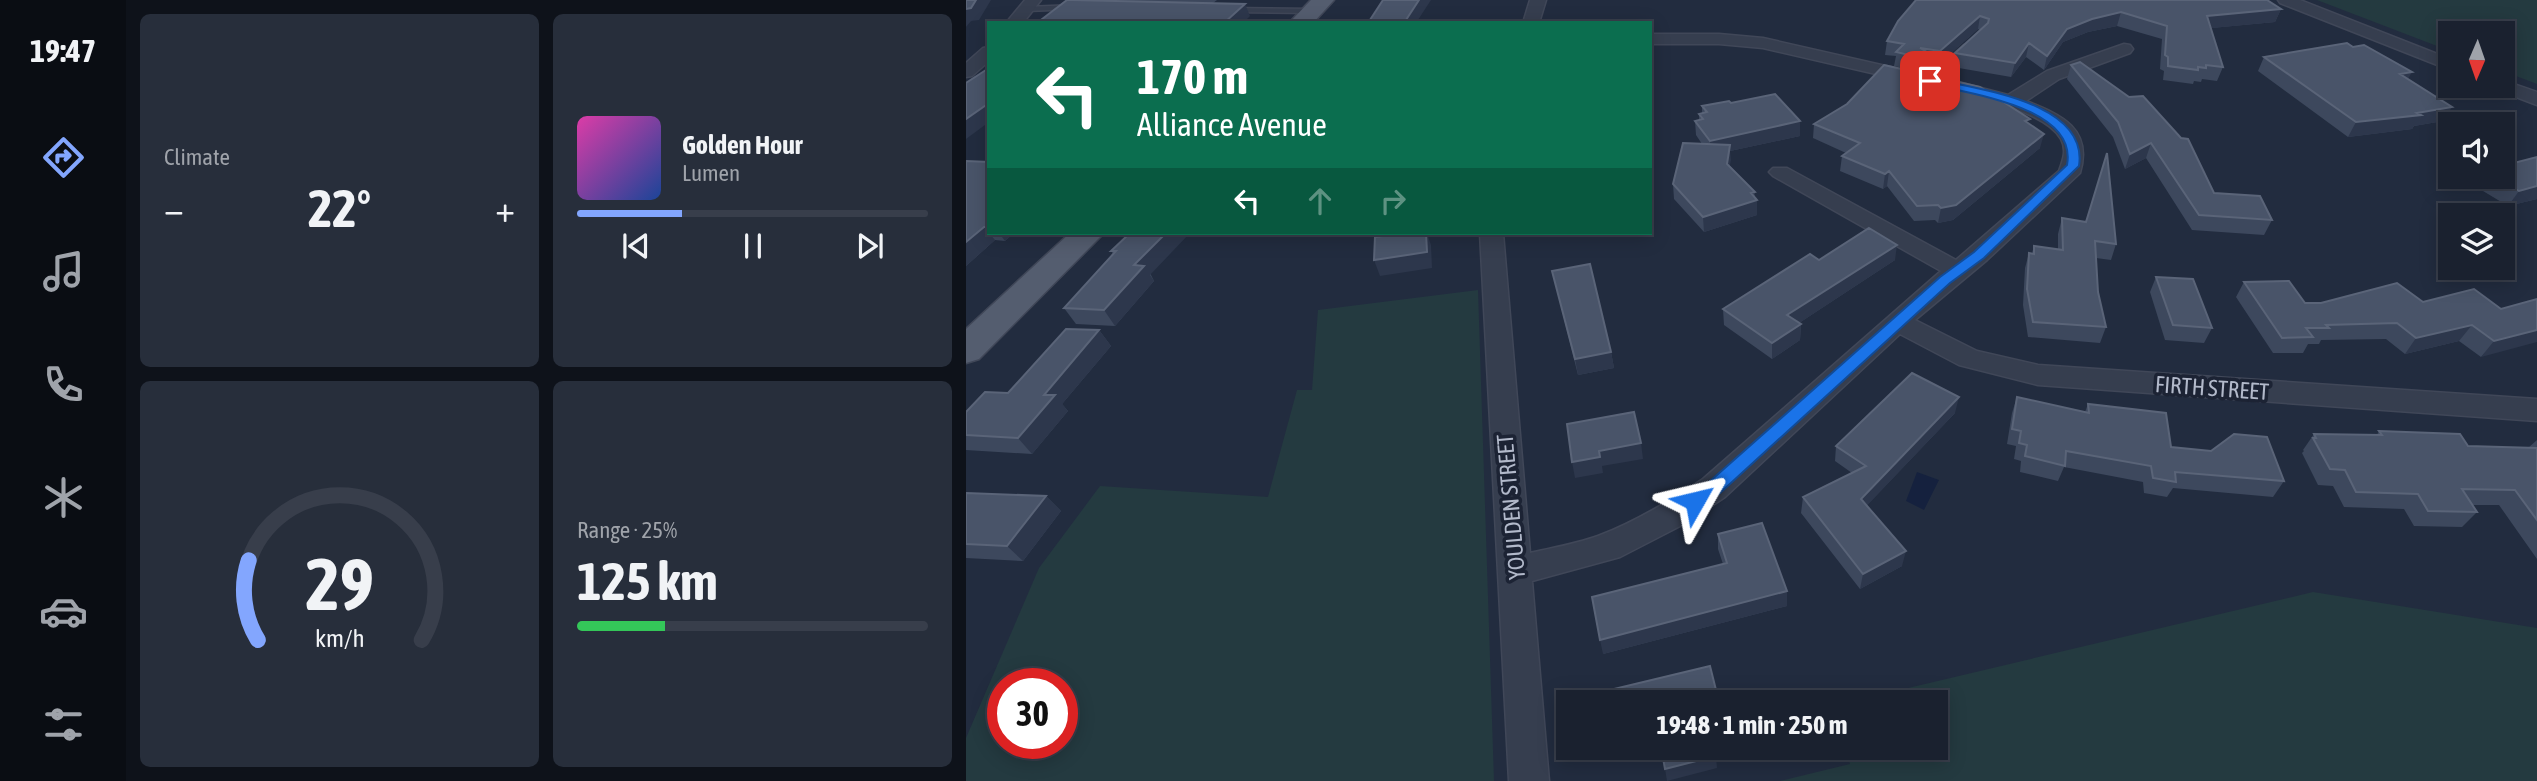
<!DOCTYPE html>
<html lang="en">
<head>
<meta charset="utf-8">
<style>
  :root { --surface:#1a212f; --page:#272e3b; --text:#f1f3f6; --muted:#9fa3aa; --line:#383e4b; --accent:#83a6fe }
  body { margin:0; font-family:"Asap Condensed",sans-serif; background:var(--page); color:var(--text); height:100vh; display:flex; flex-direction:column; font-size:26px; white-space:nowrap }
  * { box-sizing:border-box; margin:0 }
  p { font-size:23px; color:var(--muted) }
  .icon { flex:none; width:38px; height:38px; fill:none; stroke:currentColor; stroke-width:2; stroke-linecap:round; stroke-linejoin:round }
  .map { position:relative; flex:1; overflow:hidden }
  .side { display:flex; flex-direction:column; gap:14px; padding:14px; background:#0e121a; width:840px }
  .side>* { flex:none }
  .guide { position:absolute; left:21px; top:21px; width:665px; height:214px; border-radius:0px; box-shadow:0 4px 18px #0003,0 0 0 2px var(--line); background:#0b6e4f; color:#fff; overflow:hidden }
  .needle { width:46px; rotate:182deg }
  .fabs { position:absolute; left:1472px; top:21px; display:grid; gap:14px }
  .fabs a { display:grid; place-items:center; width:77px; height:77px; border-radius:0px; background:var(--surface); box-shadow:0 4px 18px #0003,0 0 0 2px var(--line); font-size:35px }
  .speed { position:absolute; left:21px; top:668px; display:flex; gap:14px; font-size:35px; font-weight:700; text-align:center }
  .speed>* { display:grid; place-content:center; width:91px; height:91px; border-radius:50%; background:var(--surface); box-shadow:0 4px 18px #0003,0 0 0 2px var(--line); line-height:1 }
  .speed .limit { border:10px solid #d22; background:#fff; color:#111 }
  .pin { position:absolute; display:grid; place-items:center; width:60px; height:60px; color:#fff; margin:-30px; border-radius:14px; box-shadow:0 4px 10px #0006 }
  .me { position:absolute; width:77px; margin:-38px; rotate:53deg; stroke-linejoin:round; filter:drop-shadow(0 0 5px #0008) }
  .turn { display:flex; align-items:center; gap:24px; height:147px; padding:0 35px; font-size:32px }
  .turn .icon { width:91px; height:91px; stroke-width:2.5 }
  .turn b { display:block; font-size:49px; line-height:60px }
  .lanes { display:flex; align-items:center; height:66px; padding:0 35px; background:#0003; justify-content:center; gap:35px; direction:ltr }
  .lanes .off { opacity:.35 }
  .big { font-size:52px; font-weight:700; line-height:1.1 }
  .side .widget { flex:1; display:flex; flex-direction:column; justify-content:center; gap:10px; min-width:0; padding:0 24px; border-radius:10px; background:var(--page) }
  .side .dial { align-items:center; gap:0 }
  .dial svg { height:182px; overflow:visible; fill:none; stroke:var(--line); stroke-width:7; stroke-linecap:round; text-anchor:middle }
  .dial text { fill:var(--text); stroke:none }
  .song { display:flex; align-items:center; gap:21px }
  .cover { width:84px; height:84px; border-radius:10px; background:linear-gradient(135deg,hsl(320 70% 55%),hsl(220 70% 35%)) }
  .played { height:7px; border-radius:4px; background:linear-gradient(90deg,var(--accent) 30%,var(--line) 30%) }
  .keys { display:flex; justify-content:space-around; direction:ltr }
  .heat { display:flex; justify-content:space-between; align-items:center; font-size:38px; direction:ltr }
  .charge { height:10px; border-radius:5px; background:linear-gradient(90deg,#34c759 25%,var(--line) 0) }
  .side .tiles { flex:1; display:grid; gap:14px; grid-template-columns:repeat(2,1fr) }
  .trip { position:absolute; left:590px; top:690px; width:392px; height:70px; border-radius:0px; background:var(--surface); box-shadow:0 4px 18px #0003,0 0 0 2px var(--line); font-weight:700; line-height:70px; text-align:center }
  main { display:flex; flex:1; min-height:0 }
  .tab-bar { display:flex; flex-direction:column; width:126px; justify-content:space-around; align-items:center; background:#0a0d13; color:var(--muted) }
  .tab-bar .icon { width:49px; height:49px }
  .tab-bar .on { color:var(--accent) }
  .tab-bar b { font-size:32px; color:var(--text) }
  .map>svg:first-child { display:block }
  .green { fill:#243a40; fill-rule:evenodd }
  .water { fill:#15213e }
  .lines { fill:none; stroke-linecap:round; stroke-linejoin:round }
  .lane-casing { stroke:#404758; stroke-width:3 }
  .street-casing { stroke:#404758; stroke-width:3 }
  .primary-casing { stroke:#404758; stroke-width:3 }
  .lane { fill:#363e4f; fill-rule:evenodd }
  .street { fill:#363e4f; fill-rule:evenodd }
  .primary { fill:#545d6f; fill-rule:evenodd }
  .wall { fill:#3d485d }
  .shaded-wall { fill:#2d374c }
  .building { fill:#495469; stroke:#5a6478; stroke-width:2 }
  .route { fill:#1a73e8; stroke:#114b97; stroke-width:2 }
  .labels { text-anchor:middle; dominant-baseline:central; stroke-width:7; stroke-linejoin:round; paint-order:stroke }
  .street-label { font-size:23px; fill:#b2b9ca; stroke:#1c2334 }
</style>
</head>
<body>
<main>
<nav class="tab-bar">
<b>19:47</b>
<svg class="icon on" aria-label="directions" viewBox="0 0 24 24"><path d="M12 3l9 9-9 9-9-9zM9 14v-3h6M13 9l2 2-2 2"/></svg>
<svg class="icon" aria-label="music" viewBox="0 0 24 24"><path d="M9 18V5l10-2v13"/><circle cx="6" cy="18" r="3"/><circle cx="16" cy="16" r="3"/></svg>
<svg class="icon" aria-label="phone" viewBox="0 0 24 24"><path d="M5 4h4l2 5-3 2q2 4 5 5l2-3 5 2v4C11 20 4 13 5 4z"/></svg>
<svg class="icon" aria-label="climate" viewBox="0 0 24 24"><path d="M12 3v18M4 7l16 10M4 17L20 7"/></svg>
<svg class="icon" aria-label="car" viewBox="0 0 24 24"><path d="M5 17H2v-5l4-1 3-4h7l3 4 3 1v5h-3M9 17h6M6 11h13"/><circle cx="7" cy="17" r="2"/><circle cx="17" cy="17" r="2"/></svg>
<svg class="icon" aria-label="filters" viewBox="0 0 24 24"><path d="M4 7h16M4 17h16"/><circle cx="9" cy="7" r="2"/><circle cx="15" cy="17" r="2"/></svg>
</nav>
<section class="side">
<div class="tiles">
<div class="widget"><p>Climate</p>
<div class="heat"><a>−</a><b class="big">22°</b><a>+</a></div>
</div>
<div class="widget">
<div class="song"><i class="cover"></i><div><b>Golden Hour</b><p>Lumen</p></div></div>
<div class="played"></div>
<div class="keys"><svg class="icon" aria-label="previous" viewBox="0 0 24 24"><path d="M18 5L8 12l10 7zM5 5v14"/></svg><svg class="icon" aria-label="pause" viewBox="0 0 24 24"><path d="M8 5v14M16 5v14"/></svg><svg class="icon" aria-label="next" viewBox="0 0 24 24"><path d="M6 5l10 7-10 7zM19 5v14"/></svg></div>
</div>
<div class="widget dial"><svg viewBox="0 0 100 80">
<path d="M14 69A42 42 0 1 1 86 69"/>
<path d="M14 69A42 42 0 0 1 10 34" stroke="#83a6fe"/>
<text x="50" y="56" font-size="32" font-weight="700">29</text>
<text x="50" y="72" font-size="11">km/h</text>
</svg></div>
<div class="widget"><p>Range · 25%</p><b class="big">125 km</b><div class="charge"></div></div>
</div>
</section>
<div class="map">
<svg width="1571" height="781" viewBox="0 0 1571 781">
  <rect width="100%" height="100%" fill="#222c3f"/>
  <path class="green" d="M1351 0H1571V84L1537 71 1536 33H1484V51Z
    M512 290 528 781H0V738L73 568 134 486 302 497 331 390H346L352 310ZM96 684V744H37V684Z
    M1347 592 1571 628V781H814L884 764 878 747H970V702H883Z"/>
  <path class="water" d="M951 472 973 480 958 510 940 501Z"/>
  <g class="lines">
    <g class="lane-casing">
      <path id="lane" d="M110 5H113V9L60 11 56 9 60 7Z
        M263 8 346 9 350 11 346 13 260 12 259 10Z
        M998 45 1005 47 966 83H960V79Z"/>
    </g>
    <g class="street-casing">
      <path id="street" d="M59 0H75L57 23H40Z
        M564 0H580L573 23H557Z
        M1312 0H1334L1484 59V70L1314 3Z
        M684 34H753L797 38 955 74 958 78 949 83 797 48 753 44H684Z
        M1158 44 1164 45 1167 49 1164 53 1093 79 1060 101C1096 115 1127 129 1114 173L1021 260 949 320 1011 351 1072 365 1571 399V421L1072 385 993 365 934 334 759 497 720 523 654 557 566 581 583 781H543L514 233H537L564 553C586 548 610 544 632 536 669 522 704 501 737 479L975 271 807 176 803 172 807 168H821L990 260 1093 171C1097 160 1101 150 1095 139 1079 111 1014 99 985 92L983 88 985 84 992 82 1042 95 1081 71Z
        M23 47V61L6 76 0 77V63L17 48Z
        M1536 80 1571 92V105L1529 89 1527 86H1536Z"/>
    </g>
    <g class="primary-casing">
      <path id="primary" d="M345 0H368L347 23H323Z
        M104 233H138L13 359 0 363V329Z"/>
    </g>
    <use href="#lane" class="lane"/>
    <use href="#street" class="street"/>
    <use href="#primary" class="primary"/>
  </g>
  <path class="wall" d="M101 0H251L247 3 284 16Z
    M950 0 1315 9 1309 22 1245 28 1257 67 1251 81 1236 79 1235 82 1228 81 1227 84 1197 80 1198 71 1194 69 1196 39 1151 26 1122 32 1097 42 1078 70 1060 57 1045 77 987 67 989 53 1014 30 1012 29 972 65 967 64 966 70 962 74 928 66 930 56 919 55 921 41Z
    M1298 57 1442 79 1477 121 1448 126 1446 129 1382 137 1292 71Z
    M1105 65 1248 193 1306 220 1298 235 1226 230 1180 158 1159 169 1147 137 1101 79Z
    M765 103 834 136 764 151V166L789 192V198L791 200V215L738 232 708 199 707 184 736 144 730 135 729 121 733 120V114L736 113V106Z
    M1063 123 1074 148 987 220 972 223 969 220 948 221 921 186 917 189 874 171 876 156 880 153 847 138 848 124Z
    M0 161 23 162V233H48L39 241 29 240 0 266Z
    M1513 177H1536L1571 199 1542 206 1507 185Z
    M1096 218 1150 244 1145 260 1130 258 1132 292 1140 327 1134 343 1062 337 1057 305 1059 268 1063 253H1066L1068 246 1092 250V234Z
    M164 233 188 281 149 326 110 324 98 308 147 254 145 251Z
    M853 260H929L833 323 835 324 834 340 806 359 758 325 757 309Z
    M586 271 645 352 648 368 612 375Z
    M1190 277 1246 328 1238 343 1199 340 1184 292Z
    M1278 282 1339 303 1457 302 1535 309 1571 299 1515 357 1493 341 1439 354 1420 339 1355 340 1353 344H1342L1337 353H1307L1270 297Z
    M133 330 145 346 96 404 102 411 66 454 0 450V412L42 393Z
    M1051 397 1119 412 1122 404 1205 447 1318 481 1307 497 1207 488 1201 497 1178 493 1177 482 1098 467 1092 481 1054 472 1055 461 1048 459 1050 446 1041 444 1046 413Z
    M989 413 901 505 936 566 894 589 835 513 837 497 886 473 869 461 870 446Z
    M1413 431 1502 446 1562 448 1571 440V559L1533 505H1506L1511 512 1496 527 1448 526 1438 509 1378 507 1367 486 1352 485 1336 453 1338 451 1337 450 1348 434 1411 435Z
    M0 493 80 496 95 511 57 561 0 558Z
    M752 534 821 591V606L637 654 757 564 752 549Z"/>
  <path class="shaded-wall" d="M10 0H25L13 20 5 21 0 27V9Z
    M453 0H465L450 23H438Z
    M279 4 284 16 277 23H258Z
    M1315 9 1309 22 1236 29 1241 16Z
    M1155 12 1151 26 1122 32 1097 42 1078 70 1081 56 1101 29 1126 19Z
    M1014 16 1012 29 972 65 974 51Z
    M1063 43 1060 57 1045 77 1049 63Z
    M968 56 966 70 962 74 964 60Z
    M1446 72 1438 86 1434 74Z
    M23 103V122L0 139V119Z
    M1486 107 1477 121 1448 126 1446 129 1382 137 1390 122Z
    M834 121V136L764 151 765 160 761 179 745 155 744 141Z
    M1078 134 1074 148 987 220 972 223 975 208Z
    M1185 143 1180 158 1159 169 1164 154Z
    M923 171 921 186 917 189 919 174Z
    M1571 186V199L1542 206 1553 191Z
    M789 192V200H791V215L738 232 737 217Z
    M18 227 29 240 0 266V242Z
    M33 233H48L39 241Z
    M200 233H224L184 275 188 281 149 326 138 310 168 265Z
    M461 233 465 245 466 268 414 276 408 260Z
    M931 245 929 260 821 331V315Z
    M835 324 834 340 806 359V343Z
    M1506 325 1493 341 1439 354 1450 338Z
    M133 330 145 346 96 404 102 411 66 454 52 438 78 395Z
    M1571 330V342L1515 357 1528 341Z
    M645 352 648 368 612 375 609 359Z
    M993 397 989 413 893 514 895 499Z
    M675 443 677 459 636 466 637 473 609 478 606 462 633 451Z
    M80 496 95 511 57 561 41 546Z
    M940 551 936 566 894 589 897 574Z
    M821 591V606L637 654 634 640Z
    M658 747H683L659 753Z
    M750 756 751 768 701 781 699 769Z"/>
  <path class="building" d="M0 0H10L5 8 0 9Z
    M101 0H106L279 4 258 23H71Z
    M417 0H453L438 23H402Z
    M950 0H1301L1315 9 1241 16 1257 67 1240 65V68L1232 67V70L1202 66V57L1199 55 1201 26 1155 12 1126 19 1101 29 1081 56 1063 43 1049 63 989 53 1022 23 1023 19 1014 16 974 51 954 48 968 56 964 60 930 52 938 44 921 41 932 21Z
    M1381 43 1387 47 1398 45 1446 72 1434 74 1486 107 1451 113 1455 115 1390 122 1298 57Z
    M1114 62 1163 97 1177 96 1215 138 1222 139 1248 193 1294 196 1306 220 1233 215 1185 143 1164 154 1152 122 1105 65Z
    M918 65 1014 87 1064 119 1059 121 1078 134 990 205 975 208 972 205 951 206 923 171 919 174 876 156 894 143 848 124 881 104Z
    M23 68V103L0 119V83Z
    M809 94 834 121 744 141 729 121 737 119 733 114 741 112 736 106 763 101 765 103Z
    M717 143 764 145 761 164 789 192 785 193 791 200 737 217 707 184Z
    M1141 153 1150 244 1129 241 1132 292 1140 327 1067 322 1061 289 1063 253 1068 254V246L1097 250 1096 218 1120 222Z
    M1571 157V186L1553 191 1529 177H1536V166Z
    M0 161 23 162V227H18L0 242Z
    M903 228 931 245 821 315 835 324 806 343 757 309 844 254 853 260Z
    M164 233H200L168 265 178 266 138 310 98 308 150 251H145Z
    M440 233H460L461 252 408 260 409 237Z
    M624 264 645 352 609 359 586 271Z
    M1190 277 1227 279 1246 328 1207 325Z
    M1323 281 1339 303H1355L1431 283 1457 302 1508 289 1535 309 1571 299V330L1528 341 1506 325 1450 338 1431 323 1360 325 1363 328H1340L1347 337 1316 338 1278 282Z
    M100 329 133 330 78 395H89L52 438 0 435V412L19 392 42 393Z
    M946 373 993 397 895 499 940 551 897 574 837 497 900 466 870 446Z
    M1051 397 1123 413 1122 404 1200 413 1205 447 1245 451 1268 434 1301 437 1318 481 1209 472 1210 482 1187 478 1185 466 1100 451 1099 466 1059 456 1061 445 1053 443 1055 431 1046 429Z
    M668 412 675 443 633 451 634 457 606 462 601 424Z
    M1413 431 1494 434 1502 446 1571 448V520L1549 490 1496 489 1511 512 1462 511 1452 494 1390 492 1379 470 1364 469 1347 438H1350L1348 434 1416 435Z
    M0 493 80 496 41 546 0 544Z
    M796 523 821 591 634 640 626 597 761 563 752 534Z
    M744 666 753 702H650L648 689Z
    M695 747H749L750 756 699 769Z"/>
  <path class="route" d="M964 78C1009 89 1123 101 1113 166L1018 258 984 283 754 493C744 500 734 510 722 506L720 501 722 496 742 483 974 277 1008 252 1101 165C1112 106 1001 94 960 83L958 81Z"/>
  <g class="labels">
    <g class="street-label">
      <text transform="translate(1246 388) rotate(4)">FIRTH STREET</text>
      <text transform="translate(545 507) rotate(-95)">YOULDEN STREET</text>
    </g>
  </g>
</svg>
<div class="fabs">
<a><svg class="needle" viewBox="-14 -14 28 28"><path d="M0-13l5 13h-10z" fill="#e53935"/><path d="M0 13l5-13h-10z" fill="#9fa3aa"/></svg></a>
<a><svg class="icon" aria-label="sound" viewBox="0 0 24 24"><path d="M4 9h4l5-4v14l-5-4H4zM17 9q2 3 0 6"/></svg></a>
<a><svg class="icon" aria-label="layers" viewBox="0 0 24 24"><path d="M12 4l9 5-9 5-9-5zM3 14l9 5 9-5"/></svg></a>
</div>
<div class="speed"><div class="limit">30</div></div>
<div class="pin" style="left:964px;top:81px;background:#d93025"><svg class="icon" aria-label="arrive" viewBox="0 0 24 24"><path d="M6 21V4h12l-3 4 3 4H6"/></svg></div>
<svg class="me" style="left:729px;top:501px" viewBox="-20 -20 40 40"><path d="M0-17L14 15 0 8-14 15z" fill="#1a73e8" stroke="#fff" stroke-width="4"/></svg>
<div class="trip">19:48 · 1 min · 250 m</div>
<div class="guide">
<div class="turn"><svg class="icon" aria-label="left" viewBox="0 0 24 24"><path d="M17 20v-9H6M10 6l-5 5 5 5"/></svg><div><b>170 m</b>Alliance Avenue</div></div>
<div class="lanes"><svg class="icon" aria-label="left" viewBox="0 0 24 24"><path d="M17 20v-9H6M10 6l-5 5 5 5"/></svg><svg class="icon off" aria-label="ahead" viewBox="0 0 24 24"><path d="M12 20V5M6 11l6-6 6 6"/></svg><svg class="icon off" aria-label="right" viewBox="0 0 24 24"><path d="M7 20v-9h11M14 6l5 5-5 5"/></svg></div>
</div>
</div>
</main>
</body>
</html>
